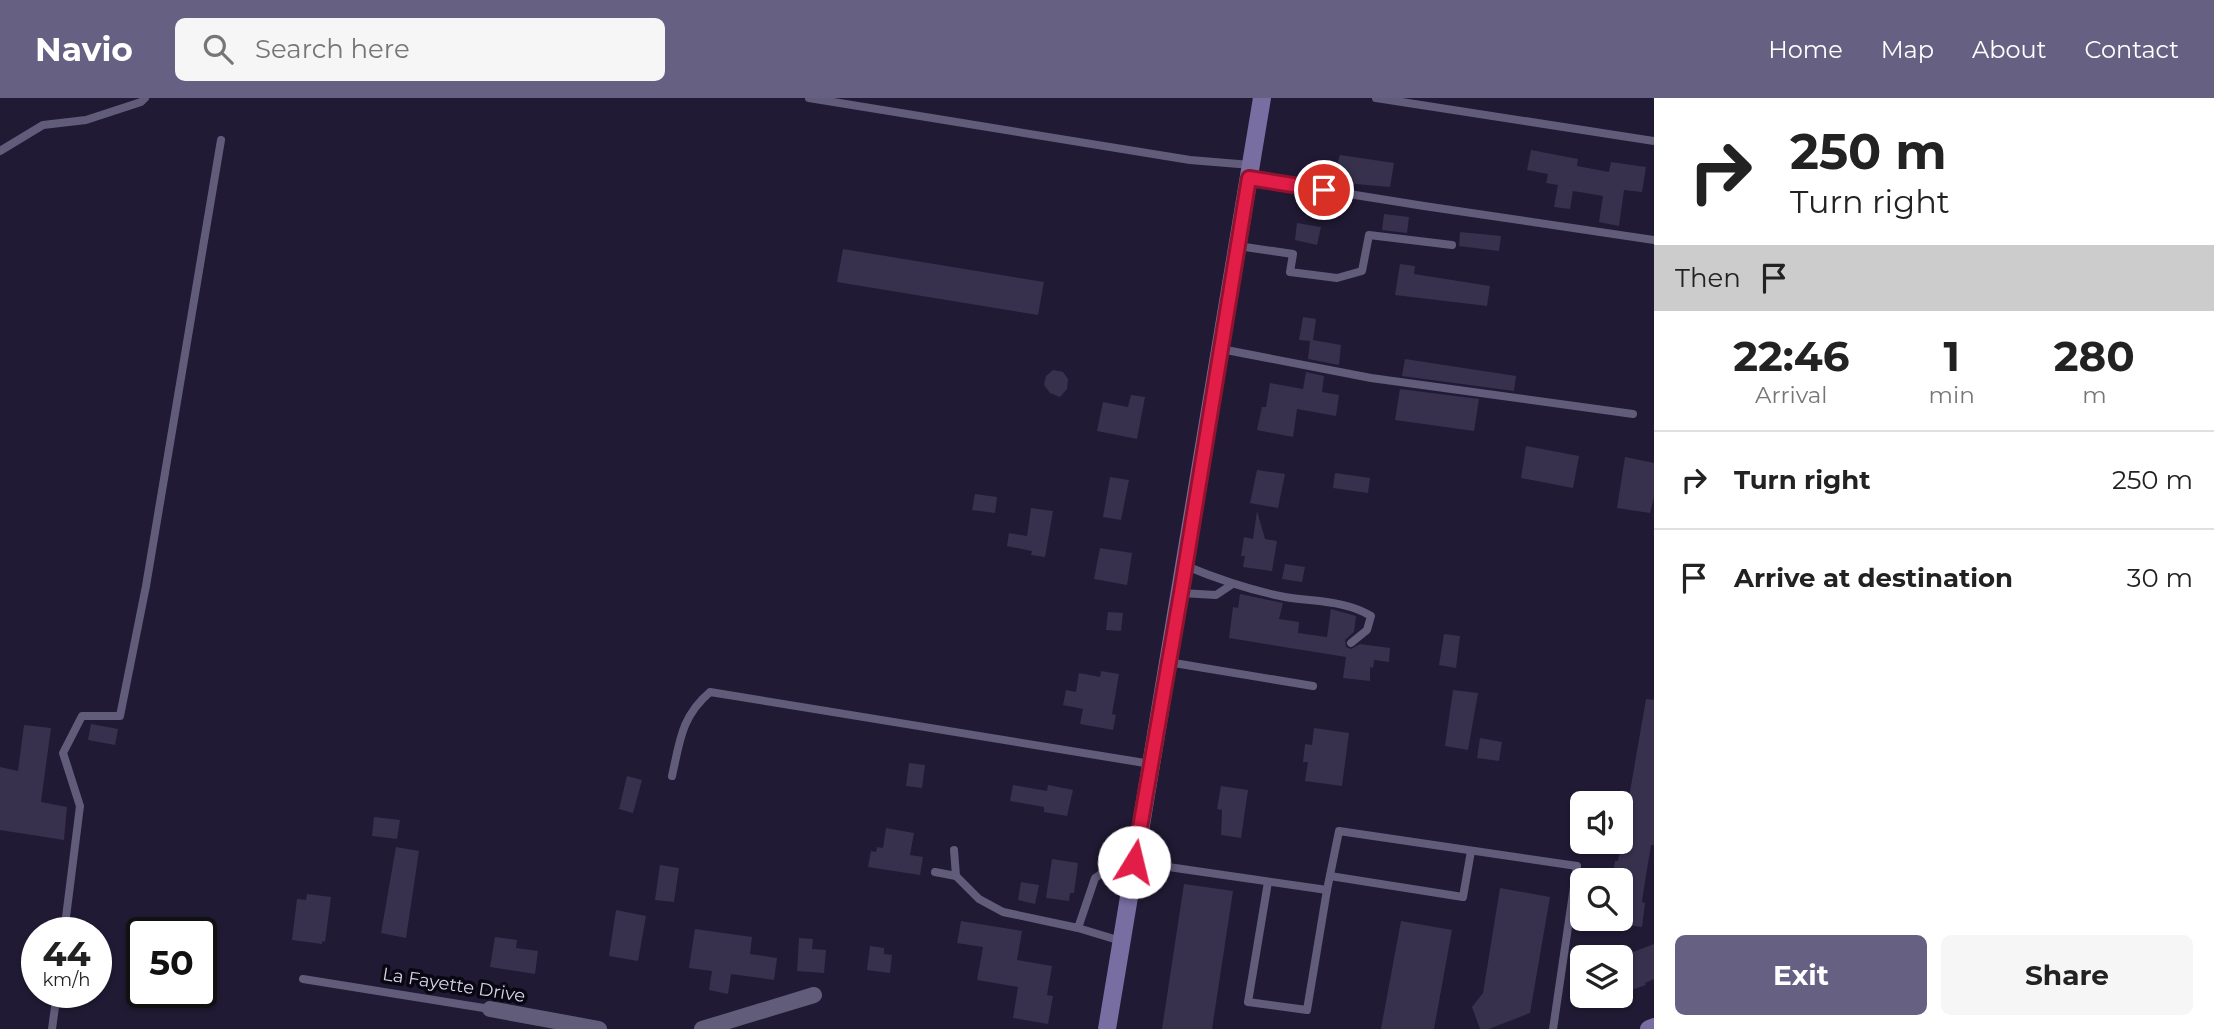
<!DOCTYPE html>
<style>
body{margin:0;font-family:Montserrat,sans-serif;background:#f6f6f6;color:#222;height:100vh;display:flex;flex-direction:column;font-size:26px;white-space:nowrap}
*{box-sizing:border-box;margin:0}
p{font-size:23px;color:#767676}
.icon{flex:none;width:38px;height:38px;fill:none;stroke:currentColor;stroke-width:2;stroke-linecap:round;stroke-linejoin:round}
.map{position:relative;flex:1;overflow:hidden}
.details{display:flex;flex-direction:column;background:#fff;width:560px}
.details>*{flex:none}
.guide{background:#fff;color:#222;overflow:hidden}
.tools{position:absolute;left:1570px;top:693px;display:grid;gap:14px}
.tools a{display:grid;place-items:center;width:63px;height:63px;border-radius:10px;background:#fff;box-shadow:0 2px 5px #0004;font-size:35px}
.speed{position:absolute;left:21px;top:819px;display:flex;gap:14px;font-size:35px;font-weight:700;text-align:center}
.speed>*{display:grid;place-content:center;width:91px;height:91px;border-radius:50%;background:#fff;box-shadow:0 2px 5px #0004;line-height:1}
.speed small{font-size:18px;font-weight:400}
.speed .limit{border:4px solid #111;border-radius:10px;background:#fff;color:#111}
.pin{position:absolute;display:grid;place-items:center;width:60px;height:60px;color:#fff;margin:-30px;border:4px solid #fff;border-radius:50%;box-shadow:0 2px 7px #0007}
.me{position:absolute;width:77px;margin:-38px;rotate:9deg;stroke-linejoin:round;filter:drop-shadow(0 0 5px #0008)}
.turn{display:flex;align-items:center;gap:24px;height:147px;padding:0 21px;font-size:32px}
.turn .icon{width:91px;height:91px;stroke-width:2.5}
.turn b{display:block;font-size:49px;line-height:60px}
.then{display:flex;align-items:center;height:66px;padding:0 21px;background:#0003;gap:14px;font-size:26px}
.eta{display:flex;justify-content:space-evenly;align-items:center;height:119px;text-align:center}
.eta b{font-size:42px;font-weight:700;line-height:49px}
.primary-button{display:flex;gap:14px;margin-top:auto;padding:14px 21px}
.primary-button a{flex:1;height:80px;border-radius:10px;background:#666082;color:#fff;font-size:28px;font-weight:700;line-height:80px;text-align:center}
.primary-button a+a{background:#f6f6f6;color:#222}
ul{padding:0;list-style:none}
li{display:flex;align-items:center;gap:21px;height:98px;padding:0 21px;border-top:2px solid #e0e0e0}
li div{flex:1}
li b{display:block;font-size:26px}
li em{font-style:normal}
header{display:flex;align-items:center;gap:42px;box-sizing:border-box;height:98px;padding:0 35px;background:#666082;color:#fff}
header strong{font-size:33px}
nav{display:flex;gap:38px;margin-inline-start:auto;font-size:24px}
.search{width:490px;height:63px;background:#f6f6f6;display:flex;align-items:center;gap:18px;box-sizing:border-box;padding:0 24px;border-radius:10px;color:#767676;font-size:26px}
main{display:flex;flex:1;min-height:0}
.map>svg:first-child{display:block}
.building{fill:#37314d}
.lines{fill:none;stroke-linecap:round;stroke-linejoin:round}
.lane{stroke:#625c7b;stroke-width:8}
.street{stroke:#625c7b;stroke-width:16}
.secondary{stroke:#786ea1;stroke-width:18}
.route-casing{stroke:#92132f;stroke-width:18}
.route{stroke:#e11d48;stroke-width:12}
.labels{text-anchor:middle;stroke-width:7;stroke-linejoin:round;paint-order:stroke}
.street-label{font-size:18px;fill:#d5d3e5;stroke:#090712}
</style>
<header>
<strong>Navio</strong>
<div class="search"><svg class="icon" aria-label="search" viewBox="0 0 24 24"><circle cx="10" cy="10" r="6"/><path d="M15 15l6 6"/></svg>Search here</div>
<nav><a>Home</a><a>Map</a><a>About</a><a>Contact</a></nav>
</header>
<main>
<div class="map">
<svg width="1654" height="931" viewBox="0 0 1654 931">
<rect width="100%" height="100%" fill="#201a34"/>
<g class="building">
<polygon points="1531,52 1578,61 1577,68 1609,74 1611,64 1646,69 1642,94 1624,92 1619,128 1599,124 1603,98 1573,93 1570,111 1554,109 1558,87 1546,85 1548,76 1527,72"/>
<polygon points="1340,57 1394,65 1390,89 1344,85 1333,80"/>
<polygon points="1384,116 1409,119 1407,135 1382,132"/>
<polygon points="1297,125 1321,129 1317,147 1295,142"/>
<polygon points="1460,134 1501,138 1499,153 1459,148"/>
<polygon points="843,151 1044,184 1038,217 837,184"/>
<polygon points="1400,166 1415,168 1414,176 1490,188 1487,208 1395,197"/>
<polygon points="1303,219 1316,221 1313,242 1341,247 1339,267 1308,261 1310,243 1299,242"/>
<polygon points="1405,261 1516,278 1514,293 1402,278"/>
<polygon points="1053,272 1063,274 1068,281 1067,291 1060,299 1050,295 1044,287 1046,278"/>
<polygon points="1306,274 1324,278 1322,294 1339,297 1336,318 1297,311 1293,339 1257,332 1262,309 1266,309 1270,285 1303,291"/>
<polygon points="1400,291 1479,301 1474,333 1395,322"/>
<polygon points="1131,297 1145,299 1137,341 1097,333 1103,304 1128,309"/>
<polygon points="1526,348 1579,358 1573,390 1521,380"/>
<polygon points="1625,359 1654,365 1654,399 1650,415 1617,410"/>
<polygon points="1257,372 1285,376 1278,410 1250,405"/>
<polygon points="1335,375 1370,380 1368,395 1333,390"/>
<polygon points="1110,379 1129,382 1121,422 1103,419"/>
<polygon points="975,396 997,399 995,415 972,412"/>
<polygon points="1031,410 1053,413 1045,459 1031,457 1032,453 1007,448 1009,435 1027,438"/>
<polygon points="1257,413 1265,441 1277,443 1272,473 1243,469 1245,458 1241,458 1244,439 1253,441"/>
<polygon points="1100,450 1132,455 1127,487 1094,481"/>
<polygon points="1285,466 1305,469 1302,484 1282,481"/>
<polygon points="1240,496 1283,505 1279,521 1299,524 1298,535 1327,539 1331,511 1356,518 1354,534 1345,542 1346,549 1351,551 1360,546 1390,550 1389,564 1374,562 1373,570 1370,569 1370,583 1343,580 1346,559 1229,540 1233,509 1238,510"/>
<polygon points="1108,514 1123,515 1121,533 1106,532"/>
<polygon points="1444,536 1460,538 1456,570 1439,567"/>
<polygon points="1101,573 1119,576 1112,616 1116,617 1113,632 1080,626 1083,611 1063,607 1066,592 1076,594 1079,575 1100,579"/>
<polygon points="1453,592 1478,595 1468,652 1445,648"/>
<polygon points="1646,601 1654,602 1654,747 1651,747 1644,790 1642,804 1645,805 1642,829 1620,826 1620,782 1612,782 1615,763 1618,763"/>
<polygon points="91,626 118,631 115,647 88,642"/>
<polygon points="24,627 51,630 41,704 67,709 64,742 0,732 0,669 18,673"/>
<polygon points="1314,630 1349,635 1342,688 1305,683 1308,664 1303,664 1305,646 1312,647"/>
<polygon points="1480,640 1502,644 1499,663 1477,660"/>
<polygon points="909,665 925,667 922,690 906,688"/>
<polygon points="627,678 642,682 633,715 619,711"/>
<polygon points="1013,687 1047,693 1048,687 1073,692 1067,718 1044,714 1044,709 1010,703"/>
<polygon points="1221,688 1248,692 1241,740 1221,737 1222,712 1217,711"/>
<polygon points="374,719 400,722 397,741 372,738"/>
<polygon points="886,730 914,735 910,757 923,759 920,777 868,769 871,753 876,754 877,749 883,750"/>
<polygon points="396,749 419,753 406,840 381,835"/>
<polygon points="1052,761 1078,765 1074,795 1070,795 1069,803 1046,800"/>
<polygon points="660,767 679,770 674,804 655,802"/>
<polygon points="1021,784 1039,787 1035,806 1018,802"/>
<polygon points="1184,786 1233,793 1212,931 1162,931"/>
<polygon points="1500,790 1550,799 1530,915 1489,931 1480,931 1472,909 1483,895"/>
<polygon points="307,796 331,799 325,844 322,843 322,846 292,842 297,801 306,802"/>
<polygon points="616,812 646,818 638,863 609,858"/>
<polygon points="961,823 1022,833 1017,862 1052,868 1047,897 1053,898 1048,926 1013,920 1018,889 977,882 983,849 957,845"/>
<polygon points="1401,823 1452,832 1434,931 1381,931"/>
<polygon points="695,831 752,839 750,856 777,860 774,882 731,876 728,896 709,892 712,873 689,870"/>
<polygon points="495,839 517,842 516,850 538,853 535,876 490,869"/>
<polygon points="799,840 813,841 812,851 826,852 824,875 797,873"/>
<polygon points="1654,846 1654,881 1645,885 1646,887 1620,896 1620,859"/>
<polygon points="870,848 884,850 884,856 892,857 890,875 867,872"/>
</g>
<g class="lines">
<g class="lane">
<polyline points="809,0 1190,62 1251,67"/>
<polyline points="1376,0 1654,43"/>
<polyline points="0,53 43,27 86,22 141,4 145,0"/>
<polyline points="1249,80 1424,108 1654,142"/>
<polyline points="1238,148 1293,156 1290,174 1337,180 1362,173 1369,137 1452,147"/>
<polyline points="1221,251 1371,280 1633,316"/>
<path d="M1186,468C1220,482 1249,492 1285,499C1314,504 1345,502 1371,518L1367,532L1351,545"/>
<polyline points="1181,495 1216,497 1231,487"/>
<polyline points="1168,564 1313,588"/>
<path d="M672,678C680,643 681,619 710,594L1151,666"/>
<polyline points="954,752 956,778"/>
<polyline points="1134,764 1327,792 1339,733 1577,768 1553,931"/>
<polyline points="935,774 956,778 979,801 1003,814 1078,830 1095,780 1133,755"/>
<polyline points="1330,778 1463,799 1471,753"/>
<polyline points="1268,784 1248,904 1307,912 1327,792"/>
<polyline points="1078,830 1121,843"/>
<polyline points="64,835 80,708 63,655 82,618 120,618 146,488 221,42"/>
<polyline points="303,881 490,911"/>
<polyline points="52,931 57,894"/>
</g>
<g class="street">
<polyline points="490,911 599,931"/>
<polyline points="702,931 814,897"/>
</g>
<g class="secondary">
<polyline points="1107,931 1262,0"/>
<polyline points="1649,931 1654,929"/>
</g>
</g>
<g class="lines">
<defs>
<polyline id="route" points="1134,764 1181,495 1249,80 1324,92"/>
</defs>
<use href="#route" class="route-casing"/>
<use href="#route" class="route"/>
</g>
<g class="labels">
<g class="street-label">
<text transform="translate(454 887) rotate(9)" y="6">La Fayette Drive</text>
</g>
</g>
</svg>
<div class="tools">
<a><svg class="icon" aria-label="sound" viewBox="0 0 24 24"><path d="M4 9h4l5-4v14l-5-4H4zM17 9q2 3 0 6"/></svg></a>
<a><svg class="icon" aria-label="search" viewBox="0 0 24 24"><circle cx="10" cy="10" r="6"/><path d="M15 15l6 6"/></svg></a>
<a><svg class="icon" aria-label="layers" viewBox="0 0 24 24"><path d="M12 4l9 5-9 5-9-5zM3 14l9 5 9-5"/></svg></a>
</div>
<div class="speed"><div>44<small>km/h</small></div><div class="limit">50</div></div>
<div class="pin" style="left:1324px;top:92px;background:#d93025"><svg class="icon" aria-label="arrive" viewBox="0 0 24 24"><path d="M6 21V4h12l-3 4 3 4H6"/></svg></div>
<svg class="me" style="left:1134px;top:764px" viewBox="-20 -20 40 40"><circle r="19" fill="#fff"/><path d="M0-13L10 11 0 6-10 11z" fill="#e11d48"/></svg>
</div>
<section class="details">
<div class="guide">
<div class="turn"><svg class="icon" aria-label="right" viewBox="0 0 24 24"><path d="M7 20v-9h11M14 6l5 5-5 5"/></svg><div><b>250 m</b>Turn right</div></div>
<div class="then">Then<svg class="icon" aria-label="arrive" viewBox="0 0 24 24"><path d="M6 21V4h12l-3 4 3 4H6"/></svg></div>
</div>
<div class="eta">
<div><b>22:46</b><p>Arrival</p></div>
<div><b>1</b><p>min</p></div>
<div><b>280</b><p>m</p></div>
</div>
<ul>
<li><svg class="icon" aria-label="right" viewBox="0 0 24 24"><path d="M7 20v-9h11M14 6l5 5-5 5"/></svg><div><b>Turn right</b></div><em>250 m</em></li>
<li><svg class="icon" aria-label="arrive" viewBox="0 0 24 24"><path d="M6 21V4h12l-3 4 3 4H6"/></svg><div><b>Arrive at destination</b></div><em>30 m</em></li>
</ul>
<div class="primary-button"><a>Exit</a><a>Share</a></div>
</section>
</main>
